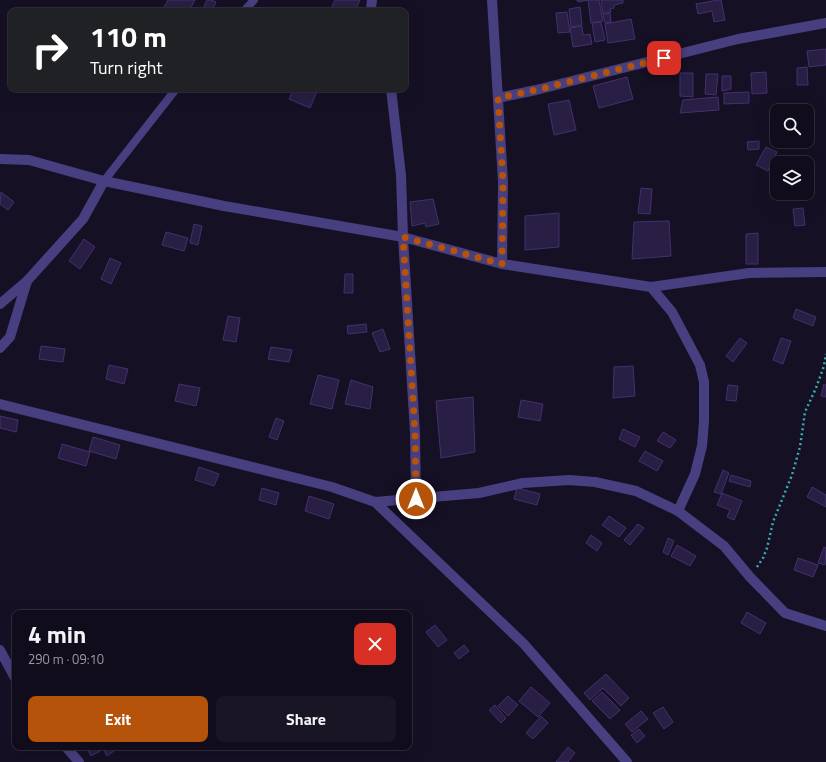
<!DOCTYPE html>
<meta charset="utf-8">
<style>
body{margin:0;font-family:"Titillium Web",sans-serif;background:#191524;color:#f1f3f6;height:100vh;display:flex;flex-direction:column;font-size:15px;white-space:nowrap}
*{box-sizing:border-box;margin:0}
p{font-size:13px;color:#9c9ba3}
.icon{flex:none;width:22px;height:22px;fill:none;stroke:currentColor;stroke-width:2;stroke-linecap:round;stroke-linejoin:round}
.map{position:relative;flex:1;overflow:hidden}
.details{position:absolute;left:12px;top:610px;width:400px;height:140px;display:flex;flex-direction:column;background:#100c1b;border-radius:8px;box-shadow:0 4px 16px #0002,0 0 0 1px #302c3a}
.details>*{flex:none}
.hud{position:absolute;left:8px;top:8px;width:400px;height:84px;border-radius:8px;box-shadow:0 4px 16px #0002,0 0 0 1px #302c3a;background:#202124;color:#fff;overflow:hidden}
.tools{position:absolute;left:770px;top:104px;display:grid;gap:8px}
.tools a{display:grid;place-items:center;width:44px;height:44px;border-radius:8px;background:#100c1b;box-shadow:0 4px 16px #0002,0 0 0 1px #302c3a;font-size:20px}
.pin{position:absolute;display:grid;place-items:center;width:34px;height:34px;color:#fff;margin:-17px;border-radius:8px;box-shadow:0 2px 6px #0006}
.me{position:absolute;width:44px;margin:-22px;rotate:0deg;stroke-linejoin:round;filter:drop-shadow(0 0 3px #0008)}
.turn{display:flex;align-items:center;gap:14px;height:84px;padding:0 16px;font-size:18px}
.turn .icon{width:52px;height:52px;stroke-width:2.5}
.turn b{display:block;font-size:28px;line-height:34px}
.round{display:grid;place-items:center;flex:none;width:42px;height:42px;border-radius:8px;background:#191524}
.summary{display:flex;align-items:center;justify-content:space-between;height:68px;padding:0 16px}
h1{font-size:24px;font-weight:700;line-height:30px}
.action{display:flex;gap:8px;margin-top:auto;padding:8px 16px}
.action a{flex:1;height:46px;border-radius:8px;background:#b45309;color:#fff;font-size:16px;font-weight:700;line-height:46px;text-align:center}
.action a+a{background:#191524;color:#f1f3f6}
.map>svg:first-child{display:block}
.building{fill:#291e44;stroke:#43316e}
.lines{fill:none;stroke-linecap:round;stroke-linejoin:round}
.path{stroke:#38abaf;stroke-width:2.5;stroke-dasharray:2 3;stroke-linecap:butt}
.lane{stroke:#473f80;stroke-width:8}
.street{stroke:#473f80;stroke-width:10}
.route{stroke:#b45309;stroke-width:7;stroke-dasharray:0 12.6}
</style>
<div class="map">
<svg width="826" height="762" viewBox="0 0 826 762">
<rect width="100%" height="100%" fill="#151024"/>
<g class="building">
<polygon points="168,0 195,0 189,11 162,11"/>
<polygon points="207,0 211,0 216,2 212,11 208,11 203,9"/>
<polygon points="335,0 360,0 355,11 330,11"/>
<polygon points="577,0 599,0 603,21 591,23 588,0 578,2"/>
<polygon points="601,0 623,0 623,3 614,5 614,8 610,9 611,12 603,14"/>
<polygon points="718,0 721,0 725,20 714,22 712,11 698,14 696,4"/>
<polygon points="580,7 582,25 571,27 569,9"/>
<polygon points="567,12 570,32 558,33 556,13"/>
<polygon points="610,13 611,22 605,23 603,14"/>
<polygon points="631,19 635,39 608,43 605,24"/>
<polygon points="601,22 605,40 595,42 592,23"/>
<polygon points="582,26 583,35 590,34 592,44 573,47 570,28"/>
<polygon points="826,49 826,65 809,67 807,51"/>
<polygon points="807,67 808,85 797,85 797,68"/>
<polygon points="766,72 767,93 752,94 751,73"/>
<polygon points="680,73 693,73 693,97 680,96"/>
<polygon points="706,74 718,74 716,95 705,94"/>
<polygon points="722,76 731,76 731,89 722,91"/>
<polygon points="627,77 633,99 599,108 593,86"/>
<polygon points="294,89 318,89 310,108 289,99"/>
<polygon points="749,92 749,103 724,104 724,93"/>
<polygon points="718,97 719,110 680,113 683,100"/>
<polygon points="569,100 576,130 554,135 548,104"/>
<polygon points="759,141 759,149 748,150 747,142"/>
<polygon points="766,147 777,152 768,171 756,165"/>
<polygon points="641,188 652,189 650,214 638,213"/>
<polygon points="1,192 14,202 8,210 0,204"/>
<polygon points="433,199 439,224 426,227 425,223 412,226 410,202"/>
<polygon points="803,208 805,225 795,226 793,209"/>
<polygon points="559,213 559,247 525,250 525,216"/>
<polygon points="669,221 671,256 632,259 634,222"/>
<polygon points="194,224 202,226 198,245 190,243"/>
<polygon points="166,232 188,238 184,251 162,245"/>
<polygon points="758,233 758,264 746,264 746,234"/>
<polygon points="84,239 95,247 80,269 69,261"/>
<polygon points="110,258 121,263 111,284 101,279"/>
<polygon points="345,274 353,274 353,293 344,293"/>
<polygon points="796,309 816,317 813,326 793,318"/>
<polygon points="228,316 240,318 236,342 223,340"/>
<polygon points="366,324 367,332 348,334 347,326"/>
<polygon points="383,329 390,349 380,352 372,333"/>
<polygon points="740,338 747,343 733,362 726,356"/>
<polygon points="781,338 791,341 783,364 773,360"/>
<polygon points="41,346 65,349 63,362 39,359"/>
<polygon points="271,347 292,350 289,362 268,359"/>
<polygon points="109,365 128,369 124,384 106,379"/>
<polygon points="633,366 635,396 613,398 614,367"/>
<polygon points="318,375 339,380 332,409 310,404"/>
<polygon points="351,380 373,387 370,409 345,404"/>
<polygon points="179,384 200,388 196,406 175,401"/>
<polygon points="824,384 826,385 826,397 821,396"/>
<polygon points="728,385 738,386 736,401 726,400"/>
<polygon points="473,397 475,452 441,458 436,401"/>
<polygon points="521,400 543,404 540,421 518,417"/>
<polygon points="0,416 18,420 16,432 0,428"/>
<polygon points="276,418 284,421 277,440 269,437"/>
<polygon points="623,429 640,437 635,447 619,439"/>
<polygon points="663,432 676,440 670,448 657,441"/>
<polygon points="93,437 120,445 116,459 89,451"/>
<polygon points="62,444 90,452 86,466 58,458"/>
<polygon points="645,451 663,461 657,471 639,461"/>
<polygon points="199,467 219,474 214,486 195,480"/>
<polygon points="723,470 729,473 721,494 714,492"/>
<polygon points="731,475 751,481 750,487 729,481"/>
<polygon points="812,487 826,495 826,507 807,497"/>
<polygon points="262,488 279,493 276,505 259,500"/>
<polygon points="517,488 540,494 537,505 514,499"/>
<polygon points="722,493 742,501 734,520 727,517 730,510 717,505"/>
<polygon points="309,496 334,504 329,519 305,511"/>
<polygon points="609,516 626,528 619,537 602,525"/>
<polygon points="638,524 644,528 630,545 624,540"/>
<polygon points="591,535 602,543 597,551 586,543"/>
<polygon points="668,538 674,541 668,555 663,552"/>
<polygon points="677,545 696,556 690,566 671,556"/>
<polygon points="824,547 826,548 825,565 818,563"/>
<polygon points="798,558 818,565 813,577 794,570"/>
<polygon points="747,612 766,623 760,634 741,623"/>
<polygon points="435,625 447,640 438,647 426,632"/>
<polygon points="464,645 469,651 459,659 454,653"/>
<polygon points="606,674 629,698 621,706 603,688 590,700 584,693"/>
<polygon points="531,687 550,703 538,717 519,701"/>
<polygon points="602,692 620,710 610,719 592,701"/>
<polygon points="508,696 518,705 508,716 498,706"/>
<polygon points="495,705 506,718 501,723 489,710"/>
<polygon points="663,707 673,722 664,729 653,713"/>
<polygon points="641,711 648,719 632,732 625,724"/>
<polygon points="541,716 548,723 533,739 526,733"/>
<polygon points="639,729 645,736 637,743 631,735"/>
<polygon points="86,747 98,747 100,751 91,756"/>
<polygon points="102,747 111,747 114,751 107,756"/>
<polygon points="568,747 575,753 568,762 556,762"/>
</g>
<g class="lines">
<polyline class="path" points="757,567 763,558 767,548 773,522 792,475 800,447 805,412 816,388 824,366 826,354"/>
<g class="lane">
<polyline points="244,11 254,0"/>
<polyline points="104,181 176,89"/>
</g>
<g class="street">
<polyline points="372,0 371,8 372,11"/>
<polyline points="492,0 503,182 502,264 651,287 672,312 700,365 704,382 704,421 702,446 695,474 678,511"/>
<polyline points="391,89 401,175 403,237 415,433 416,499"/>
<polyline points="498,98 536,90 738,39 826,23"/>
<polyline points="0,159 29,160 104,181 224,206 403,237 502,264"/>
<polyline points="651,287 749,273 826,272"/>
<polyline points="0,304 27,281"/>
<polyline points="0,348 10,337 27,281 83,219 104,181"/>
<polyline points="0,404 332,487 375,502 524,644 627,762"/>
<polyline points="375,502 479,493 523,483 569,480 595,482 636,491 678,511 724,546 750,577 785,613 826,626"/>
<polyline points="0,650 15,678"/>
<polyline points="66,747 79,762"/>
</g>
</g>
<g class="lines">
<polyline class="route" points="416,499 415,433 403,237 502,264 503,182 498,98 536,90 664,58"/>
</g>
</svg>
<div class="tools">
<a><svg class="icon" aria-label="search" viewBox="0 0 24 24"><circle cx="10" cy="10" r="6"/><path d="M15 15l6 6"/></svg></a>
<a><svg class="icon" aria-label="layers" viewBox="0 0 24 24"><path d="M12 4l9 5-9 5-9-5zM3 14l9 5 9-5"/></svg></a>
</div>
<div class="pin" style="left:664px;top:58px;background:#d93025"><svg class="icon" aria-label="arrive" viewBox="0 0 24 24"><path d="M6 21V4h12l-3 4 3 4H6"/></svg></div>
<svg class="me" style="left:416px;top:499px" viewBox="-20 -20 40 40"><circle r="17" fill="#b45309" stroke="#fff" stroke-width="3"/><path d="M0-11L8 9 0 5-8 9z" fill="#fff"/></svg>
<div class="hud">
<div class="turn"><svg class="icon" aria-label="right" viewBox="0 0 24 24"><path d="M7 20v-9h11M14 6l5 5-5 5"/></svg><div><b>110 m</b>Turn right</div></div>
</div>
<section class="details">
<div class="summary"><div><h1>4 min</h1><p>290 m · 09:10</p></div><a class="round" style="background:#d93025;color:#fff"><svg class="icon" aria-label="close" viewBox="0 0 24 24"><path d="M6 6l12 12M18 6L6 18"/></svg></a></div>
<div class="action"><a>Exit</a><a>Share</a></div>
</section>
</div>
